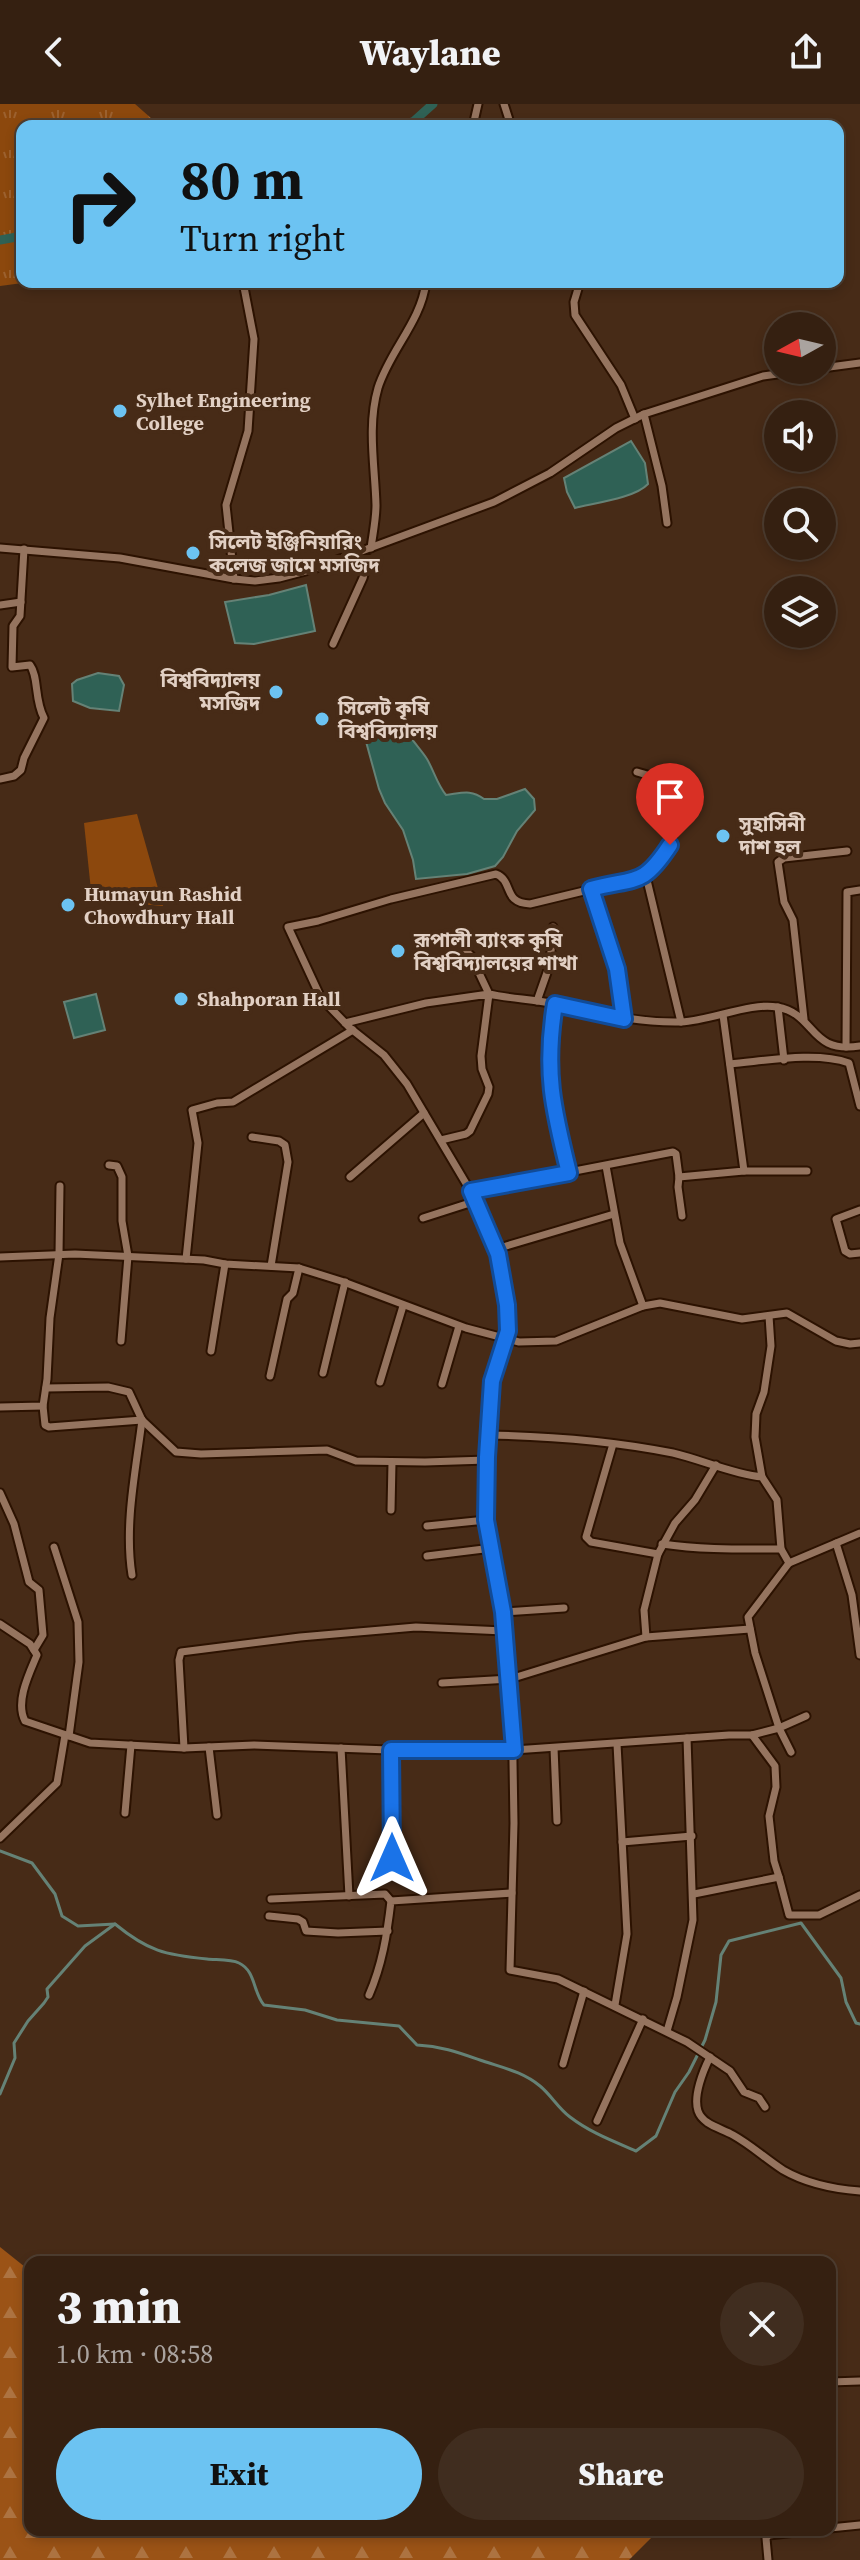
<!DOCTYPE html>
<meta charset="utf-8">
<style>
body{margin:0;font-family:"Source Serif 4","Noto Sans Bengali",serif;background:#402d1f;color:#f1f3f6;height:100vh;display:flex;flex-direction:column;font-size:30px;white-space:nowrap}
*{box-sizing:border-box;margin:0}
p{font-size:26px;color:#aaa39f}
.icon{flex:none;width:44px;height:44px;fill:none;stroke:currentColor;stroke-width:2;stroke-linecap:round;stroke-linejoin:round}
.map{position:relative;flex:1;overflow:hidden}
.sheet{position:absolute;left:24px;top:2152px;width:812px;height:280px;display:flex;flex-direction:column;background:#352011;border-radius:16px;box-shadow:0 4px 12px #0003,0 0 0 2px #4f3e31}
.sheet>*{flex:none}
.top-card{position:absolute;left:16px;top:16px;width:828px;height:168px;border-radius:16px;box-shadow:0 4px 12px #0003,0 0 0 2px #4f3e31;background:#6cc3f2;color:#111;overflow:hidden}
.needle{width:52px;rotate:262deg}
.buttons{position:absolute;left:764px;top:208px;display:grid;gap:16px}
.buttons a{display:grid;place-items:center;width:72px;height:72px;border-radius:50%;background:#352011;box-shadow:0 4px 12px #0003,0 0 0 2px #4f3e31;font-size:40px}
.pin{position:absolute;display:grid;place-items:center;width:68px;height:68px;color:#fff;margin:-82px -34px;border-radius:50% 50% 50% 0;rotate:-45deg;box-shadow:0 0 8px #0007}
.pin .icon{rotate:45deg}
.me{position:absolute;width:88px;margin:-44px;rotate:0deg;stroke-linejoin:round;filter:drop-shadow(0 0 6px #0008)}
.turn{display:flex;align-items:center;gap:28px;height:168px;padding:0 32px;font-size:36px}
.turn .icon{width:104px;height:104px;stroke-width:2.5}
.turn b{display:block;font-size:56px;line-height:68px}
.round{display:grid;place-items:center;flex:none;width:84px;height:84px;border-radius:42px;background:#402d1f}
.headline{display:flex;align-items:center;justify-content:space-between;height:136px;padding:0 32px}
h1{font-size:48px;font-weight:800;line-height:60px}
.cta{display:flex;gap:16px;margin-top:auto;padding:16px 32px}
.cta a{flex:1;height:92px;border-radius:48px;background:#6cc3f2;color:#111;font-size:32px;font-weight:800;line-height:92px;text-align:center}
.cta a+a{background:#402d1f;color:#f1f3f6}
header{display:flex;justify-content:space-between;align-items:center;height:104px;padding:0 32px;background:#352011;font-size:36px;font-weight:800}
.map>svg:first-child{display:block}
.grass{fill:#8c480d}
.forest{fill:url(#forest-firs)}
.park{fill:url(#park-tufts)}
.water{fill:#2f6155;stroke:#658276;stroke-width:2}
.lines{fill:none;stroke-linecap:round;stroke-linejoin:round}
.stream{stroke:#658276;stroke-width:3}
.canal{stroke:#2f6155;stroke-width:9}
.minor-casing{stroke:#2c1201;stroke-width:11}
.minor{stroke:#95745f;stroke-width:7}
.route-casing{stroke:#114b97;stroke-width:20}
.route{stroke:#1a73e8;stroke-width:14}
.poi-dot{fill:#6cc3f2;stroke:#472b17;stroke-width:3}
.labels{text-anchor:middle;stroke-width:8;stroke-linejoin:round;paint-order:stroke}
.poi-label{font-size:20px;font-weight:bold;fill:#e2d0c4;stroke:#472b17;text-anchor:start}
</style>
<header><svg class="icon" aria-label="back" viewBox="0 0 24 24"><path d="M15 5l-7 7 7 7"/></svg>Waylane<svg class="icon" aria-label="share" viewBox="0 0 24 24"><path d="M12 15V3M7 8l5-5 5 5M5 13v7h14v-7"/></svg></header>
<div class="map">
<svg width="860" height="2456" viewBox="0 0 860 2456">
<defs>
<pattern id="forest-firs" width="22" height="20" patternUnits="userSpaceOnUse" patternTransform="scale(2)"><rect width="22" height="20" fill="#9b5316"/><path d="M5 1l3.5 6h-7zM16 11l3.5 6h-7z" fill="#ad7341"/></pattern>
<pattern id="park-tufts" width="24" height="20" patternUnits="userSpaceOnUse" patternTransform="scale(2)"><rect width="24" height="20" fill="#8c480d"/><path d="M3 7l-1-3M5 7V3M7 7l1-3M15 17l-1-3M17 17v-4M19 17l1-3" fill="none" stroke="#9c612f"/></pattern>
</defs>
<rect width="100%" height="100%" fill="#472b17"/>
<polygon class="grass" points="137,710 163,802 92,796 84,719"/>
<polygon class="forest" points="0,2143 30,2167 30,2426 629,2426 652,2433 629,2456 0,2456"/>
<polygon class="park" points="0,0 135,0 152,15 153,22 22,22 22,178 30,178 0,182"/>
<g class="water">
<path d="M631,337L645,359L648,380C635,394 595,399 575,404L567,388L564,374Z"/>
<polygon points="306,481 315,527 254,540 235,539 225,498 269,491"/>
<polygon points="98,569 119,572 124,581 119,607 90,604 73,597 72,580 77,576"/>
<path d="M404,622C410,635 419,643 427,655C434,667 437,680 446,691C462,689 471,685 484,695H497L525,685L534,695L535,706L517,727L503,753L495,762L467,770L416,775L413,756L403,726L385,699L379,685L365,634Z"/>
<polygon points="96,890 105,926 74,934 64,898"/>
</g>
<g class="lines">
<g class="stream">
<path d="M0,1747L32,1759L55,1790L62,1812L78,1822L115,1820C148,1847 165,1851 207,1855C216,1856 231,1855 239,1859C256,1867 253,1889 264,1901L305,1906L337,1916L399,1922L417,1941C442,1942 460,1949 483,1957C504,1964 523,1968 540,1982C551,1991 558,2004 570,2013C591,2029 613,2037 636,2047L656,2032L675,1988L689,1968L705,1936L716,1898L721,1851L729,1837L801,1819L841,1874L846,1898L856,1919L860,1920"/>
<polyline points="0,1990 15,1954 14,1939 28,1917 44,1899 48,1893 47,1885 85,1842 115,1820"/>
</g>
<g class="canal">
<polyline points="403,22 414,17 433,0"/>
<polyline points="0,136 22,132"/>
</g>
<defs>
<g id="minor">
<polyline points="504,0 511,22"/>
<polyline points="473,22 478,0"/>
<polyline points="580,178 574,198 575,211 621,281 635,315"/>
<polyline points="822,264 860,259"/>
<polyline points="644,310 662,382 667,419"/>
<polyline points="0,444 120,454 234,475 255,477 279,474 313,465 494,398 550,369 616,324 644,310 763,272 806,266"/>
<path d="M371,444C373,429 376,415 376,401C375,363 367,322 378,284C390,246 421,218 426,178"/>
<polyline points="234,475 226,401 248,327 254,235 243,178"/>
<polyline points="0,501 21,498"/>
<polyline points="333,540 363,474 368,455"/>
<path d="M637,668C643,670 650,671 655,674C675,685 678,723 669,743C664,754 654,763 646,772L530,800C502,799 514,777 496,770L391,795L318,817L288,823L321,894L350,924L384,951L407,980L474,1093L498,1150L507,1201L508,1227L492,1277L487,1353L486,1416L503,1508L512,1598L514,1719L510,1866L558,1875L687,1938L730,1967L744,1988L759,1994L765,2003"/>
<path d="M0,675L14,672L21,666L24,654L44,614C34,596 39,573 30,561L12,563L13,522L20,512L24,445"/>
<polyline points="646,772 681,918"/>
<polyline points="591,785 617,865 624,915"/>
<path d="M463,844L471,852L489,890C511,895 533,895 555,900C598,909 637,919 681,918C710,917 751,898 777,903C817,910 808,950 860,942"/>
<polyline points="537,897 550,860 553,823"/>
<path d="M555,900C545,967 553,1004 569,1069"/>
<polyline points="778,903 784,956"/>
<polyline points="804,915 793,816 784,798 778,758 784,754 847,747"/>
<polyline points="345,919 426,899 489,890 481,952 482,965 489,983 488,990 470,1027 466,1030 441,1036"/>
<polyline points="846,943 847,788 860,786"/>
<path d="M730,960C765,957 816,947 849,959L860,1002"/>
<polyline points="252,1033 279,1037 285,1041 288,1058 271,1162"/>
<polyline points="109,1061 117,1062 122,1073 122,1117 128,1152 121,1237"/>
<polyline points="606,1062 620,1139 643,1202"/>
<polyline points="744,1067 807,1067"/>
<polyline points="350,1073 424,1009"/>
<polyline points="471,1087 673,1048 676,1050 679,1073"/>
<polyline points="860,1106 836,1115 845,1147 850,1150 860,1149"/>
<polyline points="682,1112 678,1083 679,1073 744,1067 723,911"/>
<polyline points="423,1114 476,1097"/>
<polyline points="496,1145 614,1110"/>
<polyline points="0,1153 75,1150 204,1156 225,1160 299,1164 341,1177 466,1224 519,1238 556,1237 643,1202 660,1199 742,1215 787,1209 836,1237 850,1240 860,1239"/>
<polyline points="186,1155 198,1039 192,1006 217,999 233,998 353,926"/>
<polyline points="211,1247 225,1160"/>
<polyline points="323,1269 345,1178"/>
<polyline points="270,1272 287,1195 293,1189 299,1164"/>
<polyline points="380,1278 403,1202"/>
<polyline points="442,1280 459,1222"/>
<polyline points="46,1284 108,1283 129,1288 142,1316 176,1348 201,1350 327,1346 356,1357 425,1358 487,1356"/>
<polyline points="43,1302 45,1321 49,1323 142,1316"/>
<polyline points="0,1303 43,1302 47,1275 50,1214 59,1150 60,1082"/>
<polyline points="613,1340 586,1433 591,1438 658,1450"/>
<polyline points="762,1373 755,1333 756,1310 764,1288 771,1242 769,1212"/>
<polyline points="0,1389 14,1420 29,1478 39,1486 43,1531 34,1546"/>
<polyline points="391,1406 392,1358"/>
<polyline points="427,1422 486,1416"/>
<polyline points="836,1439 852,1491 860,1551"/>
<path d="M662,1440C702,1446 741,1445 781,1445"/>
<polyline points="54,1443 78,1518 79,1558 69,1632"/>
<polyline points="427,1452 492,1444"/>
<polyline points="789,1459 860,1429"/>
<path d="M132,1471C124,1420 136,1366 142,1316"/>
<polyline points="503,1508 564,1504"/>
<path d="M0,1520L30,1540L37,1551C29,1570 15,1598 25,1617L90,1639L184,1644L254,1641L389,1646H514L729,1631H752L779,1624L755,1549L748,1513L789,1459L781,1445L777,1396L762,1373C732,1370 703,1356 673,1349C612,1337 550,1332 488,1331"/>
<polyline points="646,1533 644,1506 658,1450 675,1419 695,1396 716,1361"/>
<polyline points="442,1579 510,1575 646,1533 750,1525"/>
<polyline points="752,1631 775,1662 776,1683 769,1712 774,1757 779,1773"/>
<polyline points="209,1643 217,1711"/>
<polyline points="184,1644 179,1556 181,1548 300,1533 416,1523 504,1527"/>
<polyline points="341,1644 349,1792"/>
<polyline points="554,1644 557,1717"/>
<polyline points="391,1646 392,1754"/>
<polyline points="791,1648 779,1624 806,1612"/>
<polyline points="125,1709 131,1641"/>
<polyline points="0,1734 57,1679 65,1631"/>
<polyline points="622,1738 692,1732"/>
<polyline points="694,1790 779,1773 789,1811 819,1811 860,1791"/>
<polyline points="271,1795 385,1790 391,1797"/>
<polyline points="269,1812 298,1815 303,1818 306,1827 338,1829 388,1827"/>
<path d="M369,1891C382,1861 387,1831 391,1797L512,1789"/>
<polyline points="615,1901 627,1830 617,1640"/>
<polyline points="667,1927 677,1893 693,1816 687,1634"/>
<path d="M710,1953C703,1967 693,1992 698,2007C703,2021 721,2024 733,2031C751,2041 766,2055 783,2066C807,2080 834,2085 860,2087"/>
<polyline points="563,1960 584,1887"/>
<polyline points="597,2017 643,1915"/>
<polyline points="830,2278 860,2277"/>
<polyline points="830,2424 860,2421"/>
<polyline points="768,2456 766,2434 769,2431 814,2426"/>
</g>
</defs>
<use href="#minor" class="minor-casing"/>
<use href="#minor" class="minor"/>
</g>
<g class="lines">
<defs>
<path id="route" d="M392,1754L391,1646H514L503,1508L486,1416L487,1353L492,1277L508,1227L507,1201L498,1150L471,1087L569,1069C553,1005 544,967 555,900L624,915L617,865L591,785C635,773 642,784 670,741"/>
</defs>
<use href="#route" class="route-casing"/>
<use href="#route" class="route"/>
</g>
<g class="poi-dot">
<circle cx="120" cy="307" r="8"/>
<circle cx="193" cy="449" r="8"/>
<circle cx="276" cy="588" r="8"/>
<circle cx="322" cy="615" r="8"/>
<circle cx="723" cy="732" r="8"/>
<circle cx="68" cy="801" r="8"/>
<circle cx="398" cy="847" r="8"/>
<circle cx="181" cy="895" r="8"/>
</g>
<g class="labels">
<g class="poi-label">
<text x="136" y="303">Sylhet Engineering<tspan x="136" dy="23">College</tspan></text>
<text x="209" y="445">সিলেট ইঞ্জিনিয়ারিং<tspan x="209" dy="23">কলেজ জামে মসজিদ</tspan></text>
<text x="260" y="583" text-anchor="end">বিশ্ববিদ্যালয়<tspan x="260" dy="23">মসজিদ</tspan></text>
<text x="338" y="611">সিলেট কৃষি<tspan x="338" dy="23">বিশ্ববিদ্যালয়</tspan></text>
<text x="739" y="727">সুহাসিনী<tspan x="739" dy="23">দাশ হল</tspan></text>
<text x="84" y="797">Humayun Rashid<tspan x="84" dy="23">Chowdhury Hall</tspan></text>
<text x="414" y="843">রূপালী ব্যাংক কৃষি<tspan x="414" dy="23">বিশ্ববিদ্যালয়ের শাখা</tspan></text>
<text x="197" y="902">Shahporan Hall</text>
</g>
</g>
</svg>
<div class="buttons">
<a><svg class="needle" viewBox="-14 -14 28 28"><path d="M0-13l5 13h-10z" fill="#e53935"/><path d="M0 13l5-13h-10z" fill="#aaa39f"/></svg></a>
<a><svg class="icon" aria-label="sound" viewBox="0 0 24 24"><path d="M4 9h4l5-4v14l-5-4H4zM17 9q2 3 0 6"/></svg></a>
<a><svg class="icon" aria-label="search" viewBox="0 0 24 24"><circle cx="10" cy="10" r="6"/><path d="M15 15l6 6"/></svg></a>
<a><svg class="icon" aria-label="layers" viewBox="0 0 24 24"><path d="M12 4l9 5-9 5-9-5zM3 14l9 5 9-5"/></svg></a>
</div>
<div class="pin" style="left:670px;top:741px;background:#d93025"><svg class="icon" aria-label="arrive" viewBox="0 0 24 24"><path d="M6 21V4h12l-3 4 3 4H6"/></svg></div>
<svg class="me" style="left:392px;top:1754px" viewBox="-20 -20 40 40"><path d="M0-17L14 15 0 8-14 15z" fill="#1a73e8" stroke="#fff" stroke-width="4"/></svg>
<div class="top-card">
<div class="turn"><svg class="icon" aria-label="right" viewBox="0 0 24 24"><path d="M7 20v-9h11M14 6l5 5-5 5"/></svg><div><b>80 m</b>Turn right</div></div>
</div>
<section class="sheet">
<div class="headline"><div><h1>3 min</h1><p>1.0 km · 08:58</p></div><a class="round"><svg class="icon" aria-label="close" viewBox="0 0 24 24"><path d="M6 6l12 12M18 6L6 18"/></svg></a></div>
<div class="cta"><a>Exit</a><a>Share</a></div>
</section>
</div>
